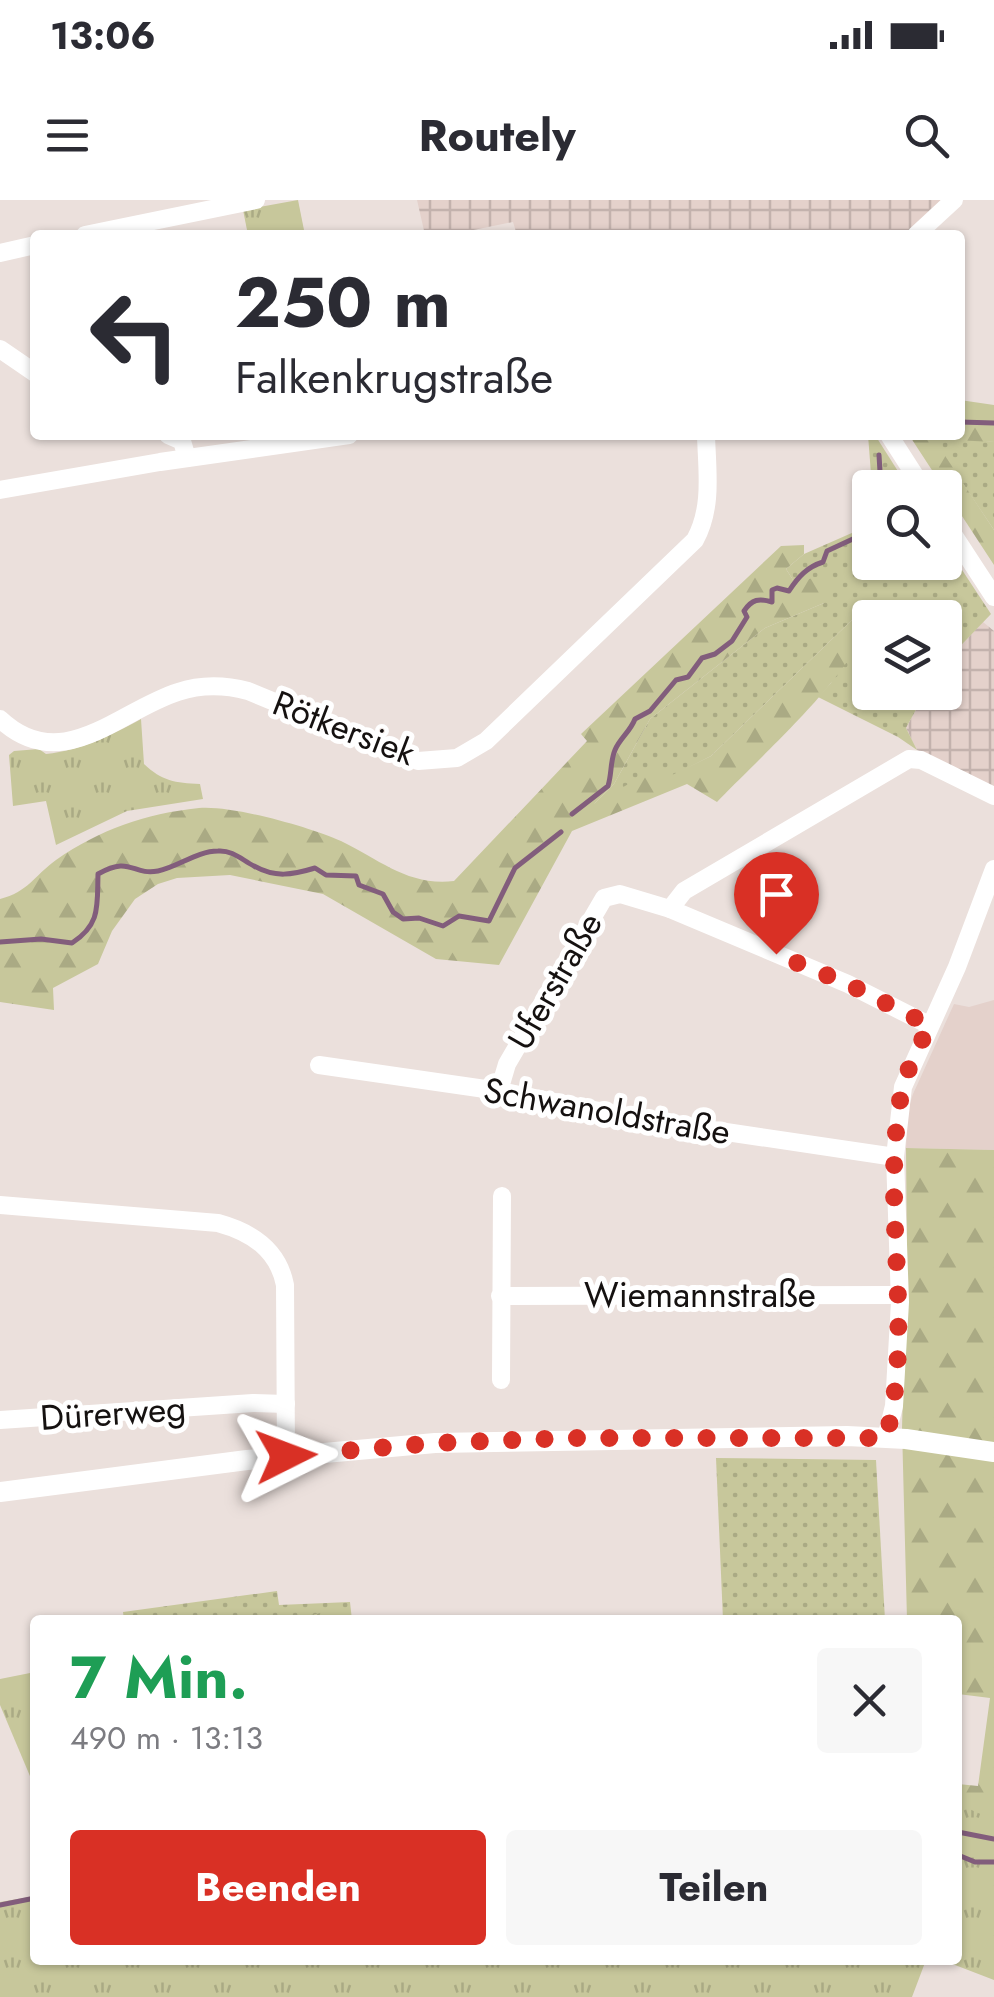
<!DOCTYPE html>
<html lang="de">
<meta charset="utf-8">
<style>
body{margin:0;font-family:Jost,sans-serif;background:#f7f7f7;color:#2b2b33;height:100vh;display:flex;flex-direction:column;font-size:38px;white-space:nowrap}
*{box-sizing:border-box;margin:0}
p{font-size:32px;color:#7c7c81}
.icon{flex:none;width:55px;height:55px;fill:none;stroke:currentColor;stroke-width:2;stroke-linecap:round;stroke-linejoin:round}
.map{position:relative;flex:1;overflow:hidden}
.side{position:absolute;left:30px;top:1415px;width:932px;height:350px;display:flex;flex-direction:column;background:#fff;border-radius:10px;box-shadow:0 2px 8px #0004}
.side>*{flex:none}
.hud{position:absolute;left:30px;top:30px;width:935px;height:210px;border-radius:10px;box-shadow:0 2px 8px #0004;background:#fff;color:#2b2b33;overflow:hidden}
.fabs{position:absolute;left:852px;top:270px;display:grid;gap:20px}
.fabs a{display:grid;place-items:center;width:110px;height:110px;border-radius:10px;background:#fff;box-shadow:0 2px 8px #0004;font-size:50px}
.pin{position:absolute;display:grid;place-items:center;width:85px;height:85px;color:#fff;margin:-102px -42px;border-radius:50% 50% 50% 0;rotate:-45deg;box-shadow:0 0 10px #0007}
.pin .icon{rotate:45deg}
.me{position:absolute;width:110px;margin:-55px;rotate:87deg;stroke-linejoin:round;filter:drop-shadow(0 0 8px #0008)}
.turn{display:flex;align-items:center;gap:35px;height:210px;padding:0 40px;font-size:45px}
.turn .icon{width:130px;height:130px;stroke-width:2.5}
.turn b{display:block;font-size:70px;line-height:85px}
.round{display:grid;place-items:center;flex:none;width:105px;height:105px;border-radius:10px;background:#f7f7f7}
.headline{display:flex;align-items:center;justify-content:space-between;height:170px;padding:0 40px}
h1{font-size:60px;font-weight:700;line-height:75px;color:#1e9e55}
.cta{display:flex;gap:20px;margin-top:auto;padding:20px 40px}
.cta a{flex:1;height:115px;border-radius:10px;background:#d93025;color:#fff;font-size:40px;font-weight:700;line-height:115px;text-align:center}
.cta a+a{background:#f7f7f7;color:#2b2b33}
.status{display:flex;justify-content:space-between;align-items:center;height:70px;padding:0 50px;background:#fff;direction:ltr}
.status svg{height:28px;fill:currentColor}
header{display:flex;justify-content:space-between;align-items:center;height:130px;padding:0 40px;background:#fff;font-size:45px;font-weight:700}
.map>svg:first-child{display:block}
.built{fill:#e4d1cb}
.industrial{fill:url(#industrial-grid)}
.grass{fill:url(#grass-dots)}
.forest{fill:url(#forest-firs)}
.park{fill:url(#park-tufts)}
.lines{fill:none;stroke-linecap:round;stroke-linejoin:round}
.stream{stroke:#825d7c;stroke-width:5}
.minor{stroke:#fff;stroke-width:18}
.tertiary{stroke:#fff;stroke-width:20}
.route{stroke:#d93025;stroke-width:18;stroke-dasharray:0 32.4}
.labels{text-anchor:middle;stroke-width:10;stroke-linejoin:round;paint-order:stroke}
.street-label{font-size:35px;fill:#151110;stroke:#fff}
</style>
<div class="status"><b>13:06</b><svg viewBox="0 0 49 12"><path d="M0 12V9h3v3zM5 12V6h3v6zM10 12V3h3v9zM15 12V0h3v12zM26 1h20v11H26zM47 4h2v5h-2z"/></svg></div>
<header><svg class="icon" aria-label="menu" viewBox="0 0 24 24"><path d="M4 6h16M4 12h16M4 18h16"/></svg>Routely<svg class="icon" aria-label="search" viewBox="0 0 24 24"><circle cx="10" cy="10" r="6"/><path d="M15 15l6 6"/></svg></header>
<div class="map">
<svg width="994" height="1797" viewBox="0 0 994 1797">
<defs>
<pattern id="industrial-grid" width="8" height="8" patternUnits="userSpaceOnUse" patternTransform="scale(2.5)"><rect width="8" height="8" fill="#e4d1cb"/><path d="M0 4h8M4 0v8" fill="none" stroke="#c3b2ad"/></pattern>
<pattern id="grass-dots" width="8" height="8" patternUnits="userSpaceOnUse" patternTransform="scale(2.5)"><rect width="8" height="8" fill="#c7c79b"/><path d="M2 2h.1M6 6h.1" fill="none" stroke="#aaaa84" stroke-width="1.8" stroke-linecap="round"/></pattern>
<pattern id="forest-firs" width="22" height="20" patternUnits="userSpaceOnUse" patternTransform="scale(2.5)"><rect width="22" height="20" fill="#c7c79b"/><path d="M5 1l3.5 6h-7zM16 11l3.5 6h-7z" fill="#aaaa84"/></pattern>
<pattern id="park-tufts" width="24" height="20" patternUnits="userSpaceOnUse" patternTransform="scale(2.5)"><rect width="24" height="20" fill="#c7c79b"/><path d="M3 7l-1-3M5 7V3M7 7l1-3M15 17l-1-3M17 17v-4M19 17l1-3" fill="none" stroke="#aaaa84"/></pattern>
</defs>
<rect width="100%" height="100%" fill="#ebe0dc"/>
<polygon class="built" points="994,800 994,950 906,948 908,909 913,894 954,804 969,807"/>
<g class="industrial">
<polygon points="417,0 941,0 905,35 517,35 513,22 449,35 425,35"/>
<polygon points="983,422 994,431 994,587 917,550 906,528 925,493 945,492 945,462"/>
</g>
<g class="grass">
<polygon points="868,235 875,235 908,287 872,287"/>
<polygon points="960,238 994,242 994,330 933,239"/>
<polygon points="870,325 870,362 945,362 945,344 991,414 945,462 945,418 870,418 870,492 925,493 906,528 917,550 898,537 818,497 831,483 853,419 711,556 670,577 590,608 614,584 650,519 765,428 824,403 795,383 786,369 804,354"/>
<polygon points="716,1258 876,1260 885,1420 723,1420"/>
<polygon points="277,1391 279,1405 350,1402 352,1420 124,1420 123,1412"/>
</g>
<g class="forest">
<polygon points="960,200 994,205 994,242 934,239 994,330 994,365 909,235 960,235"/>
<path d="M804,345V354L786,369L795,383L830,373L838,382L824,403L765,428L650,519L614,584L594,604L656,568L670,576L711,556L853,419L863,429C854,474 753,564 717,602L687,584L572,631L499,765L436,759L323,694L230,675L177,678L158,684L135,699L112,731L98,764L53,788L54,810L0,802V699C28,692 34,676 56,660C101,629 144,614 199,608C232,605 310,627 341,641C382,661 408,686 454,681L587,541L581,534L781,346Z"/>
<polygon points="906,948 994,950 994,1771 958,1760 958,1584 978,1586 990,1498 958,1494 958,1420 907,1420 902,1228 907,1055"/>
</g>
<g class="park">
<polygon points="298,0 305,35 248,35 243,10"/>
<path d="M141,519L144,564C162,581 175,583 200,584L203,599L127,611L56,645L46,601L13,606L9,555L14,551L39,549L46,554C82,550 110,536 141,519Z"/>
<polygon points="349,1407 352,1420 287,1420"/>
<polygon points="35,1472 35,1588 0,1505 0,1479"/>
<polygon points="958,1604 994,1620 994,1780 942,1760 958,1760"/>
<polygon points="35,1696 35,1760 926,1760 912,1797 0,1797 0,1702"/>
</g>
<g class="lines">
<g class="stream">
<polyline points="960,222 994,223"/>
<polyline points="879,255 881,288"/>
<path d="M572,614L608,586C612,573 610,562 615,550C620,538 630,532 635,519L650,511L676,480L688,477L702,458L715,454L732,441L747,417L744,411C752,399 759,398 772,402V390L777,388L789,391C798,377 807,367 823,362L827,351L870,331"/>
<path d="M0,742L41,739L72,743C101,724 97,706 98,674C131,655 132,676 158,671C178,667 197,651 218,651C233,650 242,660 254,666C275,678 292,675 315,668L326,675L356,676L359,685L383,694L393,712L403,719L419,718L443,726L459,716L489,721L515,668L561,632"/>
<polyline points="958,1632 994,1639"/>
<polyline points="958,1655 975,1662 994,1662"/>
<polyline points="0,1705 35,1698"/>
</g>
<g class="minor">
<polyline points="85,35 256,0"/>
<polyline points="916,35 954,0"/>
<polyline points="0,53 35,45"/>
<polyline points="0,149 35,173"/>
<polyline points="168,235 182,241 187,258"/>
<polyline points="889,235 923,288"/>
<polyline points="0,290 160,262 349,235"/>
<polyline points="945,322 994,397"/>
<path d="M0,519C62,577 118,511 178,492C202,484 225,485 248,491L418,561L457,558L486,541L695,340C713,307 707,271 706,235"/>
<polyline points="670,709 848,784 929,825"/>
<polyline points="319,865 499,891 639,919 895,957"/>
<polyline points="499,891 507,864 604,698 620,694 670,709 684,691 909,559 921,560 994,596"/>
<path d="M0,1005L218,1023C251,1032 278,1049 285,1085L286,1256"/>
<polyline points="500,1096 899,1095"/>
<polyline points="501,1180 502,996"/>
<polyline points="0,1220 253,1203 286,1204"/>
<polyline points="886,1238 894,1206 900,1102 895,957 903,887 957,767 994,669"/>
</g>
<polyline class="tertiary" points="0,1292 247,1260 435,1243 847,1236 906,1239 994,1252"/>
</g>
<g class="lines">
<path class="route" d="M286,1256L435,1243L569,1238H886C916,1124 879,1004 902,890C907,868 920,846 929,825L848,784L776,754"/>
</g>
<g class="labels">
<g class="street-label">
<text transform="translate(344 528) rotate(21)" y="12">Rötkersiek</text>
<text transform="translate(555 781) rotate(-60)" y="12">Uferstraße</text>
<text transform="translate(607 911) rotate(10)" y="12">Schwanoldstraße</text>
<text x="700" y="1107">Wiemannstraße</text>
<text transform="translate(113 1213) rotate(-4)" y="12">Dürerweg</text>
</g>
</g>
</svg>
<div class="fabs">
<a><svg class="icon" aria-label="search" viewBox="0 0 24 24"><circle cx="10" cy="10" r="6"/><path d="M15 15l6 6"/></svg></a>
<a><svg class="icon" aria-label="layers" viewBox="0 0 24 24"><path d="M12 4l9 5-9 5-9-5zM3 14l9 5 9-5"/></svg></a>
</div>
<div class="pin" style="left:776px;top:754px;background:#d93025"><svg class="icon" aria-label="arrive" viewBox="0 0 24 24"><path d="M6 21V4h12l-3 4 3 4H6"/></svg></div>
<svg class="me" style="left:286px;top:1256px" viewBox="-20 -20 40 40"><path d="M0-17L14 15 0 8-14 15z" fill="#d93025" stroke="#fff" stroke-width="4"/></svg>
<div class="hud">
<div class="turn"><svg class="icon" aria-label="left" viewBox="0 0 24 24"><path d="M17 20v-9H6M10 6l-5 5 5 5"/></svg><div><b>250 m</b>Falkenkrugstraße</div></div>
</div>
<section class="side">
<div class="headline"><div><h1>7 Min.</h1><p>490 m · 13:13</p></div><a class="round"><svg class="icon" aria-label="close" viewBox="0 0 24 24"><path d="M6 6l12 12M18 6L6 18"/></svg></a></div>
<div class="cta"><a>Beenden</a><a>Teilen</a></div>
</section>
</div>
